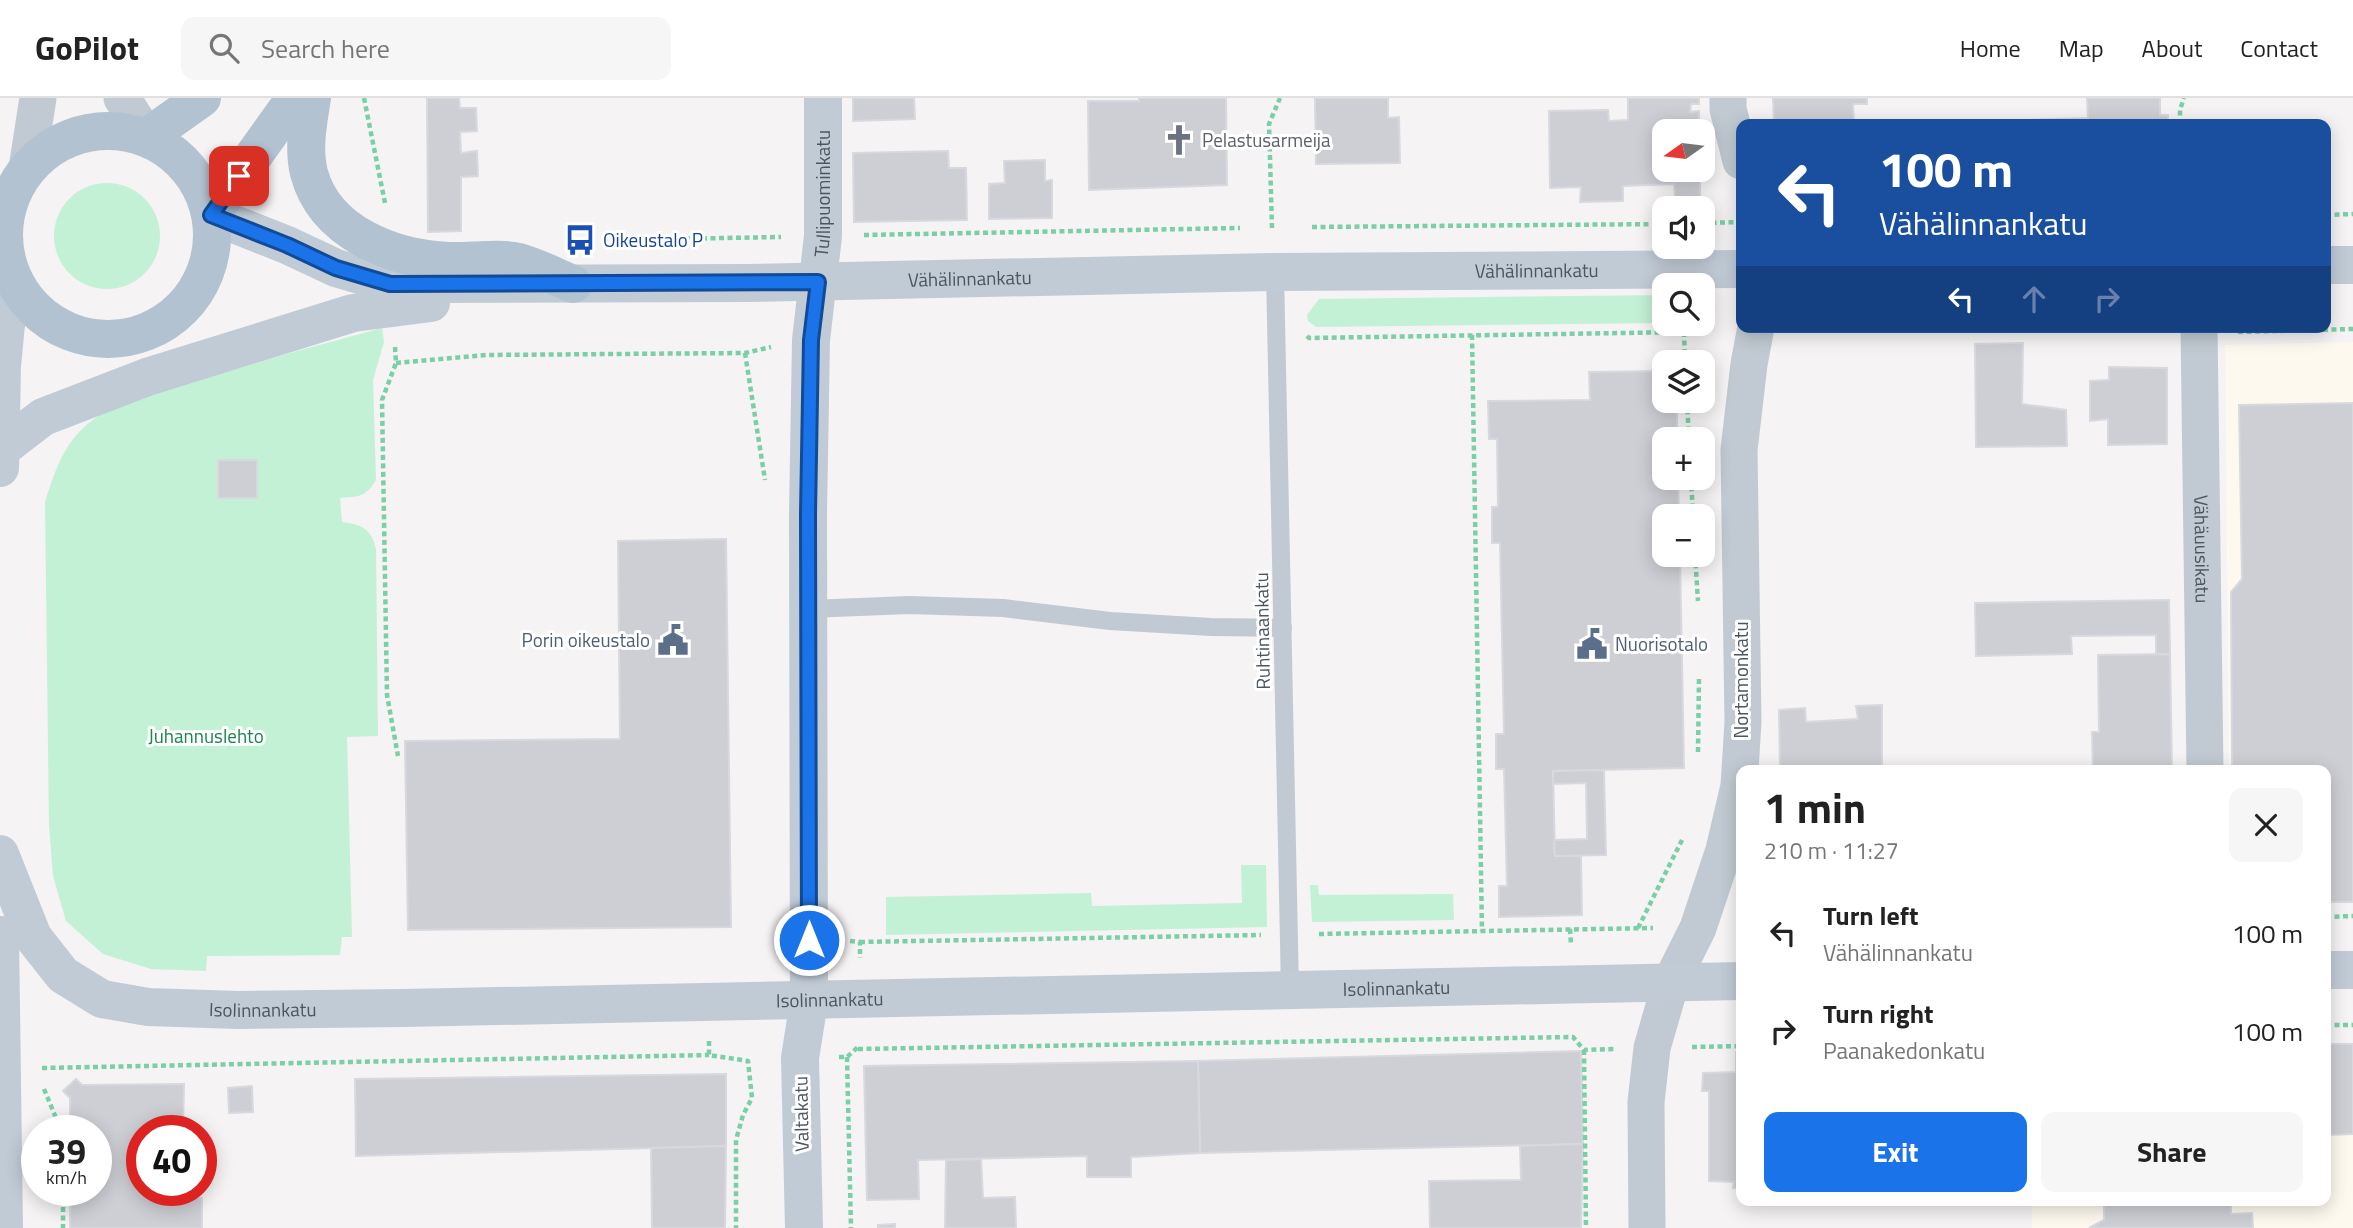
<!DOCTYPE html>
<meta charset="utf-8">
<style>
body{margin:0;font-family:"Titillium Web",sans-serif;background:#f6f6f6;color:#222;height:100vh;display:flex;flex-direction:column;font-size:26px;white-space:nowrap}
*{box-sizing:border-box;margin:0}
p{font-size:23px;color:#767676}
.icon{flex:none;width:38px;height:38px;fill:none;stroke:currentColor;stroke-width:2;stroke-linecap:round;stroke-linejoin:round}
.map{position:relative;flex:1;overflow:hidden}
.drawer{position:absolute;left:1736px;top:667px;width:595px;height:441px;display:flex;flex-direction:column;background:#fff;border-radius:14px;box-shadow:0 4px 18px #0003}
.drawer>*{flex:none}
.top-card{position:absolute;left:1736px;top:21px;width:595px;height:214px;border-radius:14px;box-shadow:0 4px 18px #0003;background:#1a4fa0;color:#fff;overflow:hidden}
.needle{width:46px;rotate:256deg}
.buttons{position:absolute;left:1652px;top:21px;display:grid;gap:14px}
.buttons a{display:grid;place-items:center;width:63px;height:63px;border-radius:14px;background:#fff;box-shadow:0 4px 18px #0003;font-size:35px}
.speed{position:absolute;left:21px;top:1017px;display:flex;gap:14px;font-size:35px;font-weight:700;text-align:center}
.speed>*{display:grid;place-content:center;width:91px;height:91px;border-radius:50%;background:#fff;box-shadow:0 4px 18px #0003;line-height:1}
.speed small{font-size:18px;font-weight:400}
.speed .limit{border:10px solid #d22;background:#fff;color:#111}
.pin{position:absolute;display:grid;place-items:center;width:60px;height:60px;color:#fff;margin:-30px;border-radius:14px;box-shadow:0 4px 10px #0006}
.me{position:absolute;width:77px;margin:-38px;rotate:0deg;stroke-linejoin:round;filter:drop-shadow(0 0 5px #0008)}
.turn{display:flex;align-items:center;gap:24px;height:147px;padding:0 28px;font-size:32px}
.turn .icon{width:91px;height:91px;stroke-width:2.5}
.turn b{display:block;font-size:49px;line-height:60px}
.lanes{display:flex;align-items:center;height:66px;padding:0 28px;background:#0003;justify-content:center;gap:35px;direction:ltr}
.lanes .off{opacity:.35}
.round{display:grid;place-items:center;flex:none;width:74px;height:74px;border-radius:14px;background:#f6f6f6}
.overview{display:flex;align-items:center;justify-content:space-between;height:119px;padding:0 28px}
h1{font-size:42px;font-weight:700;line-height:52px}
.action{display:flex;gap:14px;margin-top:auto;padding:14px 28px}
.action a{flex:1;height:80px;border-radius:14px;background:#1a73e8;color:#fff;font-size:28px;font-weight:700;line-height:80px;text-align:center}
.action a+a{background:#f6f6f6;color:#222}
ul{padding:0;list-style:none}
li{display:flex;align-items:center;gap:21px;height:98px;padding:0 28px}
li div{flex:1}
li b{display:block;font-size:26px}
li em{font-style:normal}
header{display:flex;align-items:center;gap:42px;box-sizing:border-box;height:98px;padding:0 35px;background:#fff;border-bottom:2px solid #e0e0e0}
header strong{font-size:33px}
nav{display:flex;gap:38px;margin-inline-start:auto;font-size:24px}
.search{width:490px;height:63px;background:#f6f6f6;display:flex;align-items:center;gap:18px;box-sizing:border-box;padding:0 24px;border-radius:14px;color:#767676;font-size:26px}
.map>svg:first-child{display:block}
.commercial{fill:#fdf9ef}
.green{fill:#c3f1d5}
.building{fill:#cdcfd5;stroke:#d7d9de;stroke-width:2}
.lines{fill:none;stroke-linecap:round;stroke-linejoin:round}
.path{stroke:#7ad0a6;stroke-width:4.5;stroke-dasharray:5 3.5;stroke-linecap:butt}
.lane{stroke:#c1cad2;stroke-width:18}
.street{stroke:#c1cad2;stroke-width:37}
.secondary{stroke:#c1cbd6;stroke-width:38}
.primary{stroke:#b3c2d1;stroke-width:38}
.route-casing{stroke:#114b97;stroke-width:18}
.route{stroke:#1a73e8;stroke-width:12}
.labels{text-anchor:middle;stroke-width:6;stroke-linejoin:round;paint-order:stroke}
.worship-label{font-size:19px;fill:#5b616d;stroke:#fff;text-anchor:start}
.street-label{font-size:19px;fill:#4a5661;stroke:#fff}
.transit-label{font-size:19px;fill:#164399;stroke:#fff;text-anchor:start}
.service-label{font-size:19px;fill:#4e5e75;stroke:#fff;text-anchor:end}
.park-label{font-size:19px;fill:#17864f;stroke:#fff}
</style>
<header>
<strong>GoPilot</strong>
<div class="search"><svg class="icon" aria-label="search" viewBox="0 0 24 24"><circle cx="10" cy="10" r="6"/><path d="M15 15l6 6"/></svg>Search here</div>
<nav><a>Home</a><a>Map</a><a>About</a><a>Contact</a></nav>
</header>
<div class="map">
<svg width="2353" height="1130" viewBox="0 0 2353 1130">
<rect width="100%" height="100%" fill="#f5f3f3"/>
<g class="commercial">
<polygon points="2353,244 2353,805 2326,805 2326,672 2229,672 2225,247"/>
<polygon points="2326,946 2353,946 2353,1130 2032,1130 2032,1103 2326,1102"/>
</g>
<g class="green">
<circle cx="107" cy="138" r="53"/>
<polygon points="1664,197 1664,225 1316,229 1308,223 1307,217 1319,201"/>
<path d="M382,230L384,244L373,282L376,382C365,400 359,398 340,400L342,424C362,427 371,430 376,451L378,638L347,639L352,839H342L340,857L207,858L206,873L151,871L103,856L66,823L53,778L49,727L45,404C61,353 73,327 124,304L290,255Z"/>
<polygon points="1241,767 1266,767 1267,829 886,837 886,799 1091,795 1092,808 1242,805"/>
<polygon points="1310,787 1318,787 1319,797 1453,796 1454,822 1312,824"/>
</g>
<g class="building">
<polygon points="427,0 459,0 460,10 476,10 477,33 460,34 461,55 477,53 478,78 461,79 461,133 428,134"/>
<polygon points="853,0 914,0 915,21 853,23"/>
<polygon points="1139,0 1226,0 1227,87 1089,92 1088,3 1139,3"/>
<polygon points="1315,0 1388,0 1388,20 1399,19 1400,65 1316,66"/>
<polygon points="1628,0 1699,0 1699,6 1691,6 1690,14 1699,13 1699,33 1664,33 1664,72 1700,72 1700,100 1675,101 1674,86 1623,88 1623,103 1580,104 1581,89 1550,90 1549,13 1608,12 1609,23 1628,22"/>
<polygon points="1773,0 1867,0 1867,6 1853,6 1854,26 1774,26"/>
<polygon points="2087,0 2160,0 2160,17 2168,17 2168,26 2026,26 2026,22 2088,20"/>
<polygon points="948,53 949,70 966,70 967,122 854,124 853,55"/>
<polygon points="1045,62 1045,83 1052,82 1052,120 989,121 989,86 1005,85 1004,63"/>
<polygon points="2023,245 2022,306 2066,312 2067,348 1976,349 1975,246"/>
<polygon points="2109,269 2167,270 2167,346 2108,347 2108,321 2090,323 2090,283 2109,282"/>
<polygon points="1664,273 1664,303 1677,303 1677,341 1664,341 1664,380 1678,380 1679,418 1664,418 1664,457 1680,457 1684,670 1553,673 1555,758 1581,758 1582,817 1499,819 1499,788 1507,788 1504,671 1496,671 1496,636 1504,636 1500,445 1492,445 1492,409 1498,409 1497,341 1489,341 1488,303 1590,302 1589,274"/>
<polygon points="2353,305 2353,804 2326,804 2326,672 2232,672 2231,494 2242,481 2239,307"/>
<rect x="218" y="362" width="39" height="38"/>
<polygon points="726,441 731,829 408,832 405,643 620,641 618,443"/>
<polygon points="2169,502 2170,556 2156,556 2156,537 2071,538 2072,556 1976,558 1975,505"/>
<polygon points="2170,556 2172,672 2093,672 2092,634 2099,634 2098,557"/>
<polygon points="1882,607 1882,672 1780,672 1779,612 1805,610 1806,624 1858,621 1856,608"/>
<polygon points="1604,672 1606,757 1555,758 1554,742 1587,741 1586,685 1553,686 1553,673"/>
<polygon points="2326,946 2353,946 2353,1036 2326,1037"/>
<polygon points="1581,953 1583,1046 1200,1055 1198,963"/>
<polygon points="1741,953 1741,1090 1733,1090 1734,1084 1709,1083 1709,993 1702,993 1703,975 1736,974 1736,954"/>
<polygon points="1198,963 1200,1055 1131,1059 1131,1079 1087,1079 1087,1058 918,1062 919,1101 867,1102 864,968"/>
<polygon points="726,976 726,1048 356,1058 355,981"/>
<polygon points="76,981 82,987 184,986 183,1032 142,1032 142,1092 182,1092 182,1098 202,1100 202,1130 70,1130 70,1092 96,1092 96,1032 70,1032 70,1000 63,993"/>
<polygon points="252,988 253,1014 229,1015 228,990"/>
<polygon points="1583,1046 1581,1130 1430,1130 1429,1083 1521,1082 1520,1048"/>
<polygon points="726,1048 725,1130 652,1130 651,1050"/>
<polygon points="981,1061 983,1100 1015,1099 1016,1130 945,1130 946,1062"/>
<polygon points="2104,1102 2231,1102 2231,1116 2252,1115 2253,1130 2089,1130 2104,1122"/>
<polygon points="895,1126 895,1130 878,1130 878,1127"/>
</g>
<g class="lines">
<g class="path">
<polyline points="364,0 385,105"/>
<polyline points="2180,26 2180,12 2184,0"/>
<polyline points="2326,117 2353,116"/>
<polyline points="1703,125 1741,124"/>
<polyline points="1312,129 1664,126"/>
<polyline points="1272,130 1269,26 1280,0"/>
<polyline points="864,137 1240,130"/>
<polyline points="668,141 781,139"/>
<polyline points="1684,234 1685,264"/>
<polyline points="2238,234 2353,231"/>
<polyline points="1472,237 1482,833"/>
<polyline points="1307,238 1309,240 1684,234 1688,226"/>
<polyline points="395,249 396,265 382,302 387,597 398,658"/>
<polyline points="745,255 765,382"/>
<polyline points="396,265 486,257 745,255 771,249"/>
<polyline points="1687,303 1689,341"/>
<polyline points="1691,380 1693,418"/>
<polyline points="1695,457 1698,503"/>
<polyline points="1698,654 1699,578"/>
<polyline points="2326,819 2353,818"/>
<polyline points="1638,830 1683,740"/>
<polyline points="1570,831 1571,847"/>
<polyline points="1319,836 1653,830"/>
<polyline points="850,843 860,844 860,860"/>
<polyline points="860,844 1261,837"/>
<polyline points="2326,927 2353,927"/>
<polyline points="709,943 709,957 748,963 752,1000 743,1017 736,1042 736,1130"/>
<polyline points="1692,949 1741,948"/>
<polyline points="858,951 1573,939 1584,952 1614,951"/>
<polyline points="1584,952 1586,1130"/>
<polyline points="839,959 847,959 858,949"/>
<polyline points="847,959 851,1130"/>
<polyline points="42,970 709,957"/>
<polyline points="44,991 61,1032"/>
<polyline points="63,1092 63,1130"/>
</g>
<g class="lane">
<polyline points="1275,174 1290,892"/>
<polyline points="809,511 909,507 1003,510 1110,523 1211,529 1283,530"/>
</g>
<g class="street">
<polyline points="122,0 147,39"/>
<polyline points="1728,0 1728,11 1741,63"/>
<polyline points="28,64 38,0"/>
<path id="s1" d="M2199,229L2205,672"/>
<polyline points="1647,1130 1646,1004 1652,950 1671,884 1698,830 1724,752 1739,688 1743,624 1739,352 1749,266 1756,229"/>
</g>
<g class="secondary">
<path id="s2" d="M211,117L287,147L336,170L390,186L747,185L1275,174L1741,171"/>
<polyline points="2326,167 2353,167"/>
<polyline points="0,352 43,319 147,279 353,215 431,205"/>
<polyline points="0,370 2,268 6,226 18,192"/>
<path id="s3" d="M0,756L33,839L63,877L102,901L148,909L238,912L403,910L1741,883"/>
<polyline points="0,837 4,1130"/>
<polyline points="2326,872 2353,872"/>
<path id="s4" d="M804,1130L800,960L809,903L808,416L811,242L823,138V0"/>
</g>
<g class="primary">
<path d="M312,0C308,24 303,51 309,75C325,135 393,161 449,163C468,164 501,159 519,164C537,169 556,179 573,186"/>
<circle cx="108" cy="137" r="104"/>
<polyline points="147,39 202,0"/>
<polyline points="211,117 295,0"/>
</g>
</g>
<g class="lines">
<defs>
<polyline id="route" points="239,78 211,117 287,147 336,170 390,186 818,184 811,242 808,416 809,842"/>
</defs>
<use href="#route" class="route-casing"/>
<use href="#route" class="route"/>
</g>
<defs>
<symbol id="church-bare" viewBox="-9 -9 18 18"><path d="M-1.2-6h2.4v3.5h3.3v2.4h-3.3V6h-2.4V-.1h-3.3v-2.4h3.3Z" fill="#6b7280" stroke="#fff" stroke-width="2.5" paint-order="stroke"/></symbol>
<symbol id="bus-bare" viewBox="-9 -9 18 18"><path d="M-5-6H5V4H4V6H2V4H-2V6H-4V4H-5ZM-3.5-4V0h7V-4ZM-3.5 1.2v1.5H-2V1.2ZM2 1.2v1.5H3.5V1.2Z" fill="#1a4fb4" stroke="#fff" stroke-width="2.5" paint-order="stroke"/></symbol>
<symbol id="civic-bare" viewBox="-9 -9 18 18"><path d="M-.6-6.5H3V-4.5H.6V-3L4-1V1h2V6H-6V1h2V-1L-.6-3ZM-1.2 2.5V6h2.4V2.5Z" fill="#5c6f8a" stroke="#fff" stroke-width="2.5" paint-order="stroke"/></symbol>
</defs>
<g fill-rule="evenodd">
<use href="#church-bare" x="1157" y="20" width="44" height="44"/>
<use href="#bus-bare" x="558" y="120" width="44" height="44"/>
<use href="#civic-bare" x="651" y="520" width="44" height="44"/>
<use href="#civic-bare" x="1570" y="524" width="44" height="44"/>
</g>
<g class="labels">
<g class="worship-label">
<text x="1202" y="49">Pelastusarmeija</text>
</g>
<g class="street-label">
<text dy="7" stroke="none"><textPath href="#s4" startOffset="1036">Tullipuominkatu</textPath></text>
<text dy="7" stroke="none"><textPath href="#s2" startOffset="1339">Vähälinnankatu</textPath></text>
<text dy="7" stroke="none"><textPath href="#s2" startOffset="772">Vähälinnankatu</textPath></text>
<text dy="7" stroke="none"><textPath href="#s1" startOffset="222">Vähäuusikatu</textPath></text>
<text transform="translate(1262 533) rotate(-91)" y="7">Ruhtinaankatu</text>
<text transform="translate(1741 582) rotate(-90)" y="7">Nortamonkatu</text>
<text dy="7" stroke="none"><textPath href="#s3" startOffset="1479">Isolinnankatu</textPath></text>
<text dy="7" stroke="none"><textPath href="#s3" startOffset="912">Isolinnankatu</textPath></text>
<text dy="7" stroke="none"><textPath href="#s3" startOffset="345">Isolinnankatu</textPath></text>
<text transform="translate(801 1016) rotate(-91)" y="7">Valtakatu</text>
</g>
<g class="transit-label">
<text x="603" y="149">Oikeustalo P</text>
</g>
<g class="service-label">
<text x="650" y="549">Porin oikeustalo</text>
<text x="1615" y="553" text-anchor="start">Nuorisotalo</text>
</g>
<g class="park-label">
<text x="206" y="645">Juhannuslehto</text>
</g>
</g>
</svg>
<div class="buttons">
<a><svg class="needle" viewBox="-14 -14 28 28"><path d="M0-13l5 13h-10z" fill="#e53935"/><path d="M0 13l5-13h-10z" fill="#767676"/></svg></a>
<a><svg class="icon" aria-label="sound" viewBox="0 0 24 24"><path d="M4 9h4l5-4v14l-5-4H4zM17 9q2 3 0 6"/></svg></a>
<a><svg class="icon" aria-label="search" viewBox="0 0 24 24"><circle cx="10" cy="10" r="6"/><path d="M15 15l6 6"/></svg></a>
<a><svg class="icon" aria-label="layers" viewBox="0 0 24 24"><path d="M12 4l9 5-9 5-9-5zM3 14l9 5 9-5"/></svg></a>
<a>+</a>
<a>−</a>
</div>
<div class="speed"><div>39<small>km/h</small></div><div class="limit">40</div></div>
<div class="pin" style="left:239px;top:78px;background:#d93025"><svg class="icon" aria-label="arrive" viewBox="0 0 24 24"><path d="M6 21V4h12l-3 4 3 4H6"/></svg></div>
<svg class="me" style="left:809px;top:842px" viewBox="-20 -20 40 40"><circle r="17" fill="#1a73e8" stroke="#fff" stroke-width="3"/><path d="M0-11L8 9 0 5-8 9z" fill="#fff"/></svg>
<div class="top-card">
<div class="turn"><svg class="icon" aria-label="left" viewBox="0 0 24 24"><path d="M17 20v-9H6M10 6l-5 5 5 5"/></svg><div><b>100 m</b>Vähälinnankatu</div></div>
<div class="lanes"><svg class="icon" aria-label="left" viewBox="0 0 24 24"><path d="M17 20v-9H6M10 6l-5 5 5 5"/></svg><svg class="icon off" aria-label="ahead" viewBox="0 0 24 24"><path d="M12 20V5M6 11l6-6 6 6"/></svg><svg class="icon off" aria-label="right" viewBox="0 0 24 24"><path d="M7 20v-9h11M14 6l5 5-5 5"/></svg></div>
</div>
<section class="drawer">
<div class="overview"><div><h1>1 min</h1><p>210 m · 11:27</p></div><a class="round"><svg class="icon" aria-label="close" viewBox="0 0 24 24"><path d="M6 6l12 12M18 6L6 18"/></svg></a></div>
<ul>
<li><svg class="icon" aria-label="left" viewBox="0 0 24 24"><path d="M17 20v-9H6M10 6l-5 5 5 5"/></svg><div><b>Turn left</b><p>Vähälinnankatu</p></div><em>100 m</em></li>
<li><svg class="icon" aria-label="right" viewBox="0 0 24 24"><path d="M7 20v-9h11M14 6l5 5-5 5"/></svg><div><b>Turn right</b><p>Paanakedonkatu</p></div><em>100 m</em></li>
</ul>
<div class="action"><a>Exit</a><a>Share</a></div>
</section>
</div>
